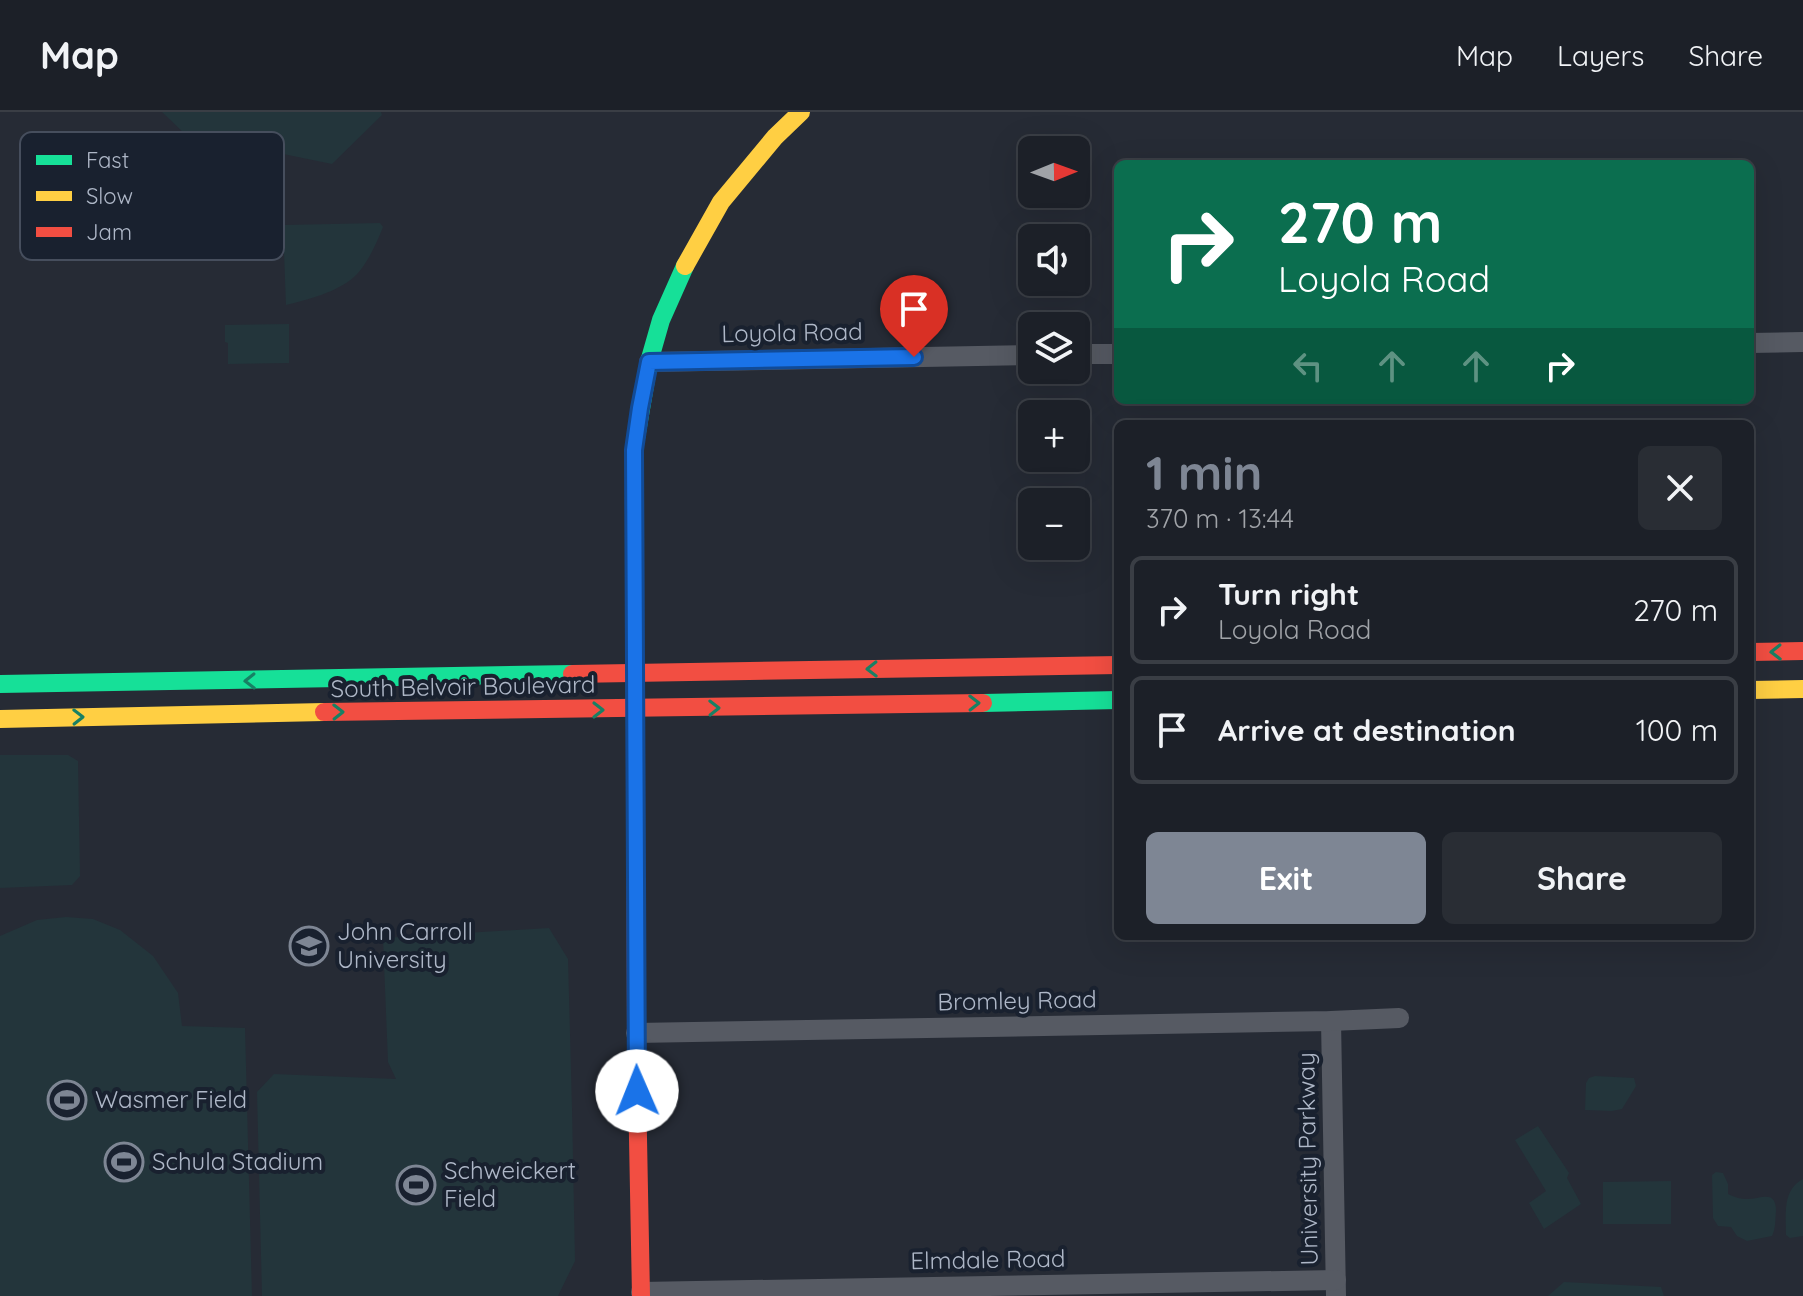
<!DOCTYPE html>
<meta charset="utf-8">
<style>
body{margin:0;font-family:Quicksand,sans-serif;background:#292d34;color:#f1f3f6;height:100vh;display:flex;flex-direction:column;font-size:30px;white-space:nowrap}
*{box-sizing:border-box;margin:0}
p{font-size:26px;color:#a0a3a8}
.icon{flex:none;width:44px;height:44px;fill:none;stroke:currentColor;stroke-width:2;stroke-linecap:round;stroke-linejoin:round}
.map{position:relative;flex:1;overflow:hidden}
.panel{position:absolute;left:1114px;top:308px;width:640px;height:520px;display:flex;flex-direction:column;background:#1c2028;border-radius:12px;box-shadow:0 8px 32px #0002,0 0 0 2px #3a3e45}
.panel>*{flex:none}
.guide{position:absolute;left:1114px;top:48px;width:640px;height:244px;border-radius:12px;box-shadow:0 8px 32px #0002,0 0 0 2px #3a3e45;background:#0b6e4f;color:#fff;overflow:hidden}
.needle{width:52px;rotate:89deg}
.buttons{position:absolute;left:1018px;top:24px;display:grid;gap:16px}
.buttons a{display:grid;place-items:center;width:72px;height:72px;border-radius:12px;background:#1c2028;box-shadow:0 8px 32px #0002,0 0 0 2px #3a3e45;font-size:40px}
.pin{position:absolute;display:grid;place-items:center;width:68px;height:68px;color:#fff;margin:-82px -34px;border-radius:50% 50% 50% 0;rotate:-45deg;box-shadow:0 0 8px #0007}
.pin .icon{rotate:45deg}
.me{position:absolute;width:88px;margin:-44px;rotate:359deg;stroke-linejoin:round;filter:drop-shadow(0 0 6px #0008)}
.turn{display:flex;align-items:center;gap:28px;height:168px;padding:0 32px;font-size:36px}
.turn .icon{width:104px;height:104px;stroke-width:2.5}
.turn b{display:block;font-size:56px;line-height:68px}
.lanes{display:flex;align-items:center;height:76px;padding:0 32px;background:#0003;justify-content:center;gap:40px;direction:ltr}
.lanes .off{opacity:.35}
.round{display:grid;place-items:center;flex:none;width:84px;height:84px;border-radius:12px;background:#292d34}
.summary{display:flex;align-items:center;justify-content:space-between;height:136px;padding:0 32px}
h1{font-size:48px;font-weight:700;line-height:60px;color:#7e8694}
.primary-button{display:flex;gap:16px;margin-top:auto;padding:16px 32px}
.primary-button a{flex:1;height:92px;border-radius:12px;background:#7e8694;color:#fff;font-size:32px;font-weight:700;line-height:92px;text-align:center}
.primary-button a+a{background:#292d34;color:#f1f3f6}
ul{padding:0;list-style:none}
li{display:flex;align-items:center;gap:24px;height:108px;margin:0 16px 12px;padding:0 16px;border:4px solid #3a3e45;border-radius:12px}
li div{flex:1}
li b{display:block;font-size:30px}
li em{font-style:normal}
header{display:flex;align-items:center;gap:48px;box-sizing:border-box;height:112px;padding:0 40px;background:#1c2028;border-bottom:2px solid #3a3e45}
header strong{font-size:38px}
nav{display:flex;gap:44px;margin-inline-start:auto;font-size:28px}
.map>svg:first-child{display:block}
.green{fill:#23353b}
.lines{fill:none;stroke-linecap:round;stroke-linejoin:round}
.street{stroke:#565a63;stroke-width:20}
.fast{stroke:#16e098;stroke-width:18}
.slow{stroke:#ffcf43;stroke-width:18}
.jam{stroke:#f24e42;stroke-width:18}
.oneway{stroke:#188064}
.route-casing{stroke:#114b97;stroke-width:20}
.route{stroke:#1a73e8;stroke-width:14}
.labels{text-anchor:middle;stroke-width:8;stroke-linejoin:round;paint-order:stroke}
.street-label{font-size:24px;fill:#aeb7c7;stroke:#19212f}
.poi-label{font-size:24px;fill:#aeb7c7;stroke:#19212f;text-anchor:start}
.key{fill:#19212f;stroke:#464e5d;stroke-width:2}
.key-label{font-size:22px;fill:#aeb7c7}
</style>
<header>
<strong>Map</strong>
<nav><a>Map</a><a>Layers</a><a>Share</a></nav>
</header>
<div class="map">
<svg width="1803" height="1184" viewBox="0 0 1803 1184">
<rect width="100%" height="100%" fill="#262b35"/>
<g class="green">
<polygon points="162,0 381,0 382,3 332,52 185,22"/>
<path d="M380,111L383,115C377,130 367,153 355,164C338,180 307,188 286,193L283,113Z"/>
<polygon points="289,212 289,251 228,252 228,231 225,230 225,213"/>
<polygon points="0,643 68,643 78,649 80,764 72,773 0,776"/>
<polygon points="66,805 93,807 120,818 153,844 178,881 182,914 245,916 252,1184 0,1184 0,824 37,808"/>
<polygon points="549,816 568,847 572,996 575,1149 558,1184 262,1184 257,980 274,962 396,967 388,950 383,826"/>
<polygon points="1595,964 1634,966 1636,974 1622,997 1612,999 1585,998 1586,971 1589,966"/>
<polygon points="1538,1014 1569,1061 1567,1066 1581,1092 1544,1117 1529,1091 1546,1079 1515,1028"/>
<path d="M1716,1060L1723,1061L1728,1072V1082C1734,1085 1740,1087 1747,1087C1761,1087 1776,1077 1776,1099C1775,1108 1776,1116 1772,1124L1747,1129L1737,1124L1731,1115L1718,1114L1713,1106L1712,1063Z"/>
<path d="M1803,1067V1124L1790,1126L1786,1123C1786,1102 1782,1078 1803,1067Z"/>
<polygon points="1671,1069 1671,1112 1603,1112 1603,1070"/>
<polygon points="1564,1170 1661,1175 1664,1184 1548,1184"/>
</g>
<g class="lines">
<g class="street">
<polyline points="1750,231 1803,230"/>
<polyline points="1076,242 1118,242"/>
<polyline points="649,250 1032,243"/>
<polyline points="1331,909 1336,1184"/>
<polyline points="636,921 1331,909 1399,906"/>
<polyline points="641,1180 1336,1168"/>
</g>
<g class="fast">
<polyline points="0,572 572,562"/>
<polyline points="983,591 1118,588"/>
<polyline points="635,617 634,338 649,250 661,208 685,154"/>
</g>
<g class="slow">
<polyline points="685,154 721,90 775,25 801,0"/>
<polyline points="1750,578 1803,577"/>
<polyline points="0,607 324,600"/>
</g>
<g class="jam">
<polyline points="1750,540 1803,539"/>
<polyline points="572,562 1118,553"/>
<polyline points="324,600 983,591"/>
<polyline points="635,617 636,921 641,1184"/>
</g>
</g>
<defs><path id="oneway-chevron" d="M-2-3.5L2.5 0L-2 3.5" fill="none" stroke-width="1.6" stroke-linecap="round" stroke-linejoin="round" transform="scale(2)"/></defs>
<g class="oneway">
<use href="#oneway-chevron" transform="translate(1776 540) rotate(179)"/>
<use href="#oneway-chevron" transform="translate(872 557) rotate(179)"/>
<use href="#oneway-chevron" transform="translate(250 569) rotate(179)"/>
<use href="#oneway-chevron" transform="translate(974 591) rotate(-1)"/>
<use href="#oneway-chevron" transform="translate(714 596) rotate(-1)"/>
<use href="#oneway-chevron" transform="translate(598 598)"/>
<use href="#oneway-chevron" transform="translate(338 600) rotate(-1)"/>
<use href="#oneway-chevron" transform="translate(78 605) rotate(-1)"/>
</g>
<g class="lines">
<defs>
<polyline id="route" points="637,979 634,338 640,296 649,250 914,245"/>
</defs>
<use href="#route" class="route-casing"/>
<use href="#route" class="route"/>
</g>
<defs>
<symbol id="university-ring" viewBox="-11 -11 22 22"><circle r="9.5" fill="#19212f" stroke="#7e8694" stroke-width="1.5"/><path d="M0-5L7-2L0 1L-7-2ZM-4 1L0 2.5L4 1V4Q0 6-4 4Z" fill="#7e8694"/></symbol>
<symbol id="stadium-ring" viewBox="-11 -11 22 22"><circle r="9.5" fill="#19212f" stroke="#7e8694" stroke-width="1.5"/><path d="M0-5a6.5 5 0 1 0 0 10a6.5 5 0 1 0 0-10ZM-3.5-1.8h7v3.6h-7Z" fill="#7e8694"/></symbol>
</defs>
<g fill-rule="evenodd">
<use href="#university-ring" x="287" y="812" width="44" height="44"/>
<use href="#stadium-ring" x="45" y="966" width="44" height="44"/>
<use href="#stadium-ring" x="102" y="1028" width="44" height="44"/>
<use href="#stadium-ring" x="394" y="1051" width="44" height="44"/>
</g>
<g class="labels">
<g class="street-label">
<text transform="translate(792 221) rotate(-1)" y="8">Loyola Road</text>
<text transform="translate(463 575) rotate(-1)" y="8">South Belvoir Boulevard</text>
<text transform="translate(1017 889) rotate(-1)" y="8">Bromley Road</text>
<text transform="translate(1308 1047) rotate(-91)" y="8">University Parkway</text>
<text transform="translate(988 1148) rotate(-1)" y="8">Elmdale Road</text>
</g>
<g class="poi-label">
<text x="337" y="828">John Carroll<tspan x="337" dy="28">University</tspan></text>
<text x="95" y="996">Wasmer Field</text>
<text x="152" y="1058">Schula Stadium</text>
<text x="444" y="1067">Schweickert<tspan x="444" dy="28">Field</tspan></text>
</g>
</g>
<rect x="20" y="20" width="264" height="128" rx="12" class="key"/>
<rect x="36" y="43" width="36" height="10" fill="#16e098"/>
<rect x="36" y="79" width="36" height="10" fill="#ffcf43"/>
<rect x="36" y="115" width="36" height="10" fill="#f24e42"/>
<g class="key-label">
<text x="86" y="56">Fast</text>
<text x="86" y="92">Slow</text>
<text x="86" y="128">Jam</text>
</g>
</svg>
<div class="buttons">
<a><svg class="needle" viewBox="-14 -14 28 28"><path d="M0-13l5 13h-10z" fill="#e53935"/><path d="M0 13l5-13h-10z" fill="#a0a3a8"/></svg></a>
<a><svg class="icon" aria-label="sound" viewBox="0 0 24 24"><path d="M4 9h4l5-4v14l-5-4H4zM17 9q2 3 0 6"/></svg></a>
<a><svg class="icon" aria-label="layers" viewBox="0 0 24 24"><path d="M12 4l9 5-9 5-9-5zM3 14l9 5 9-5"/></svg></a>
<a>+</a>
<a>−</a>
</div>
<div class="pin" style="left:914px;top:245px;background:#d93025"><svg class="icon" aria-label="arrive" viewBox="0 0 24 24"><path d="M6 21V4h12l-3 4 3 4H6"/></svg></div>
<svg class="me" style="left:637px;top:979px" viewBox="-20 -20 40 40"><circle r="19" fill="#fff"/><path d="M0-13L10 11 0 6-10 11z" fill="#1a73e8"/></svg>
<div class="guide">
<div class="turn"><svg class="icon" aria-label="right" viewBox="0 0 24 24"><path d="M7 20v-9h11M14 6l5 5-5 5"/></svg><div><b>270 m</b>Loyola Road</div></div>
<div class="lanes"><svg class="icon off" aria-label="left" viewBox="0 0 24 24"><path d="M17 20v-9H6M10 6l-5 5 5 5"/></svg><svg class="icon off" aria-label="ahead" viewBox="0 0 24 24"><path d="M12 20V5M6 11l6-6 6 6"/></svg><svg class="icon off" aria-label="ahead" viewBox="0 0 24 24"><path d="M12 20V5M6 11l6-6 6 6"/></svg><svg class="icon" aria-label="right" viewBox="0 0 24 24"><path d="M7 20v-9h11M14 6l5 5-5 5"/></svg></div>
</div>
<section class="panel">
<div class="summary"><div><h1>1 min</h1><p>370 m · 13:44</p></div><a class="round"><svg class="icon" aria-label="close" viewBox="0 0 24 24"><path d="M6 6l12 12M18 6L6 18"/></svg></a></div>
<ul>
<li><svg class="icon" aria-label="right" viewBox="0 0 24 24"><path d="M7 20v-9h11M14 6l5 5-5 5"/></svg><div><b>Turn right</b><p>Loyola Road</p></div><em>270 m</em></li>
<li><svg class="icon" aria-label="arrive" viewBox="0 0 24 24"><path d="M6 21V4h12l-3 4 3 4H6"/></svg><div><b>Arrive at destination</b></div><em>100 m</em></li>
</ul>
<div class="primary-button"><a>Exit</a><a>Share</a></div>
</section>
</div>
